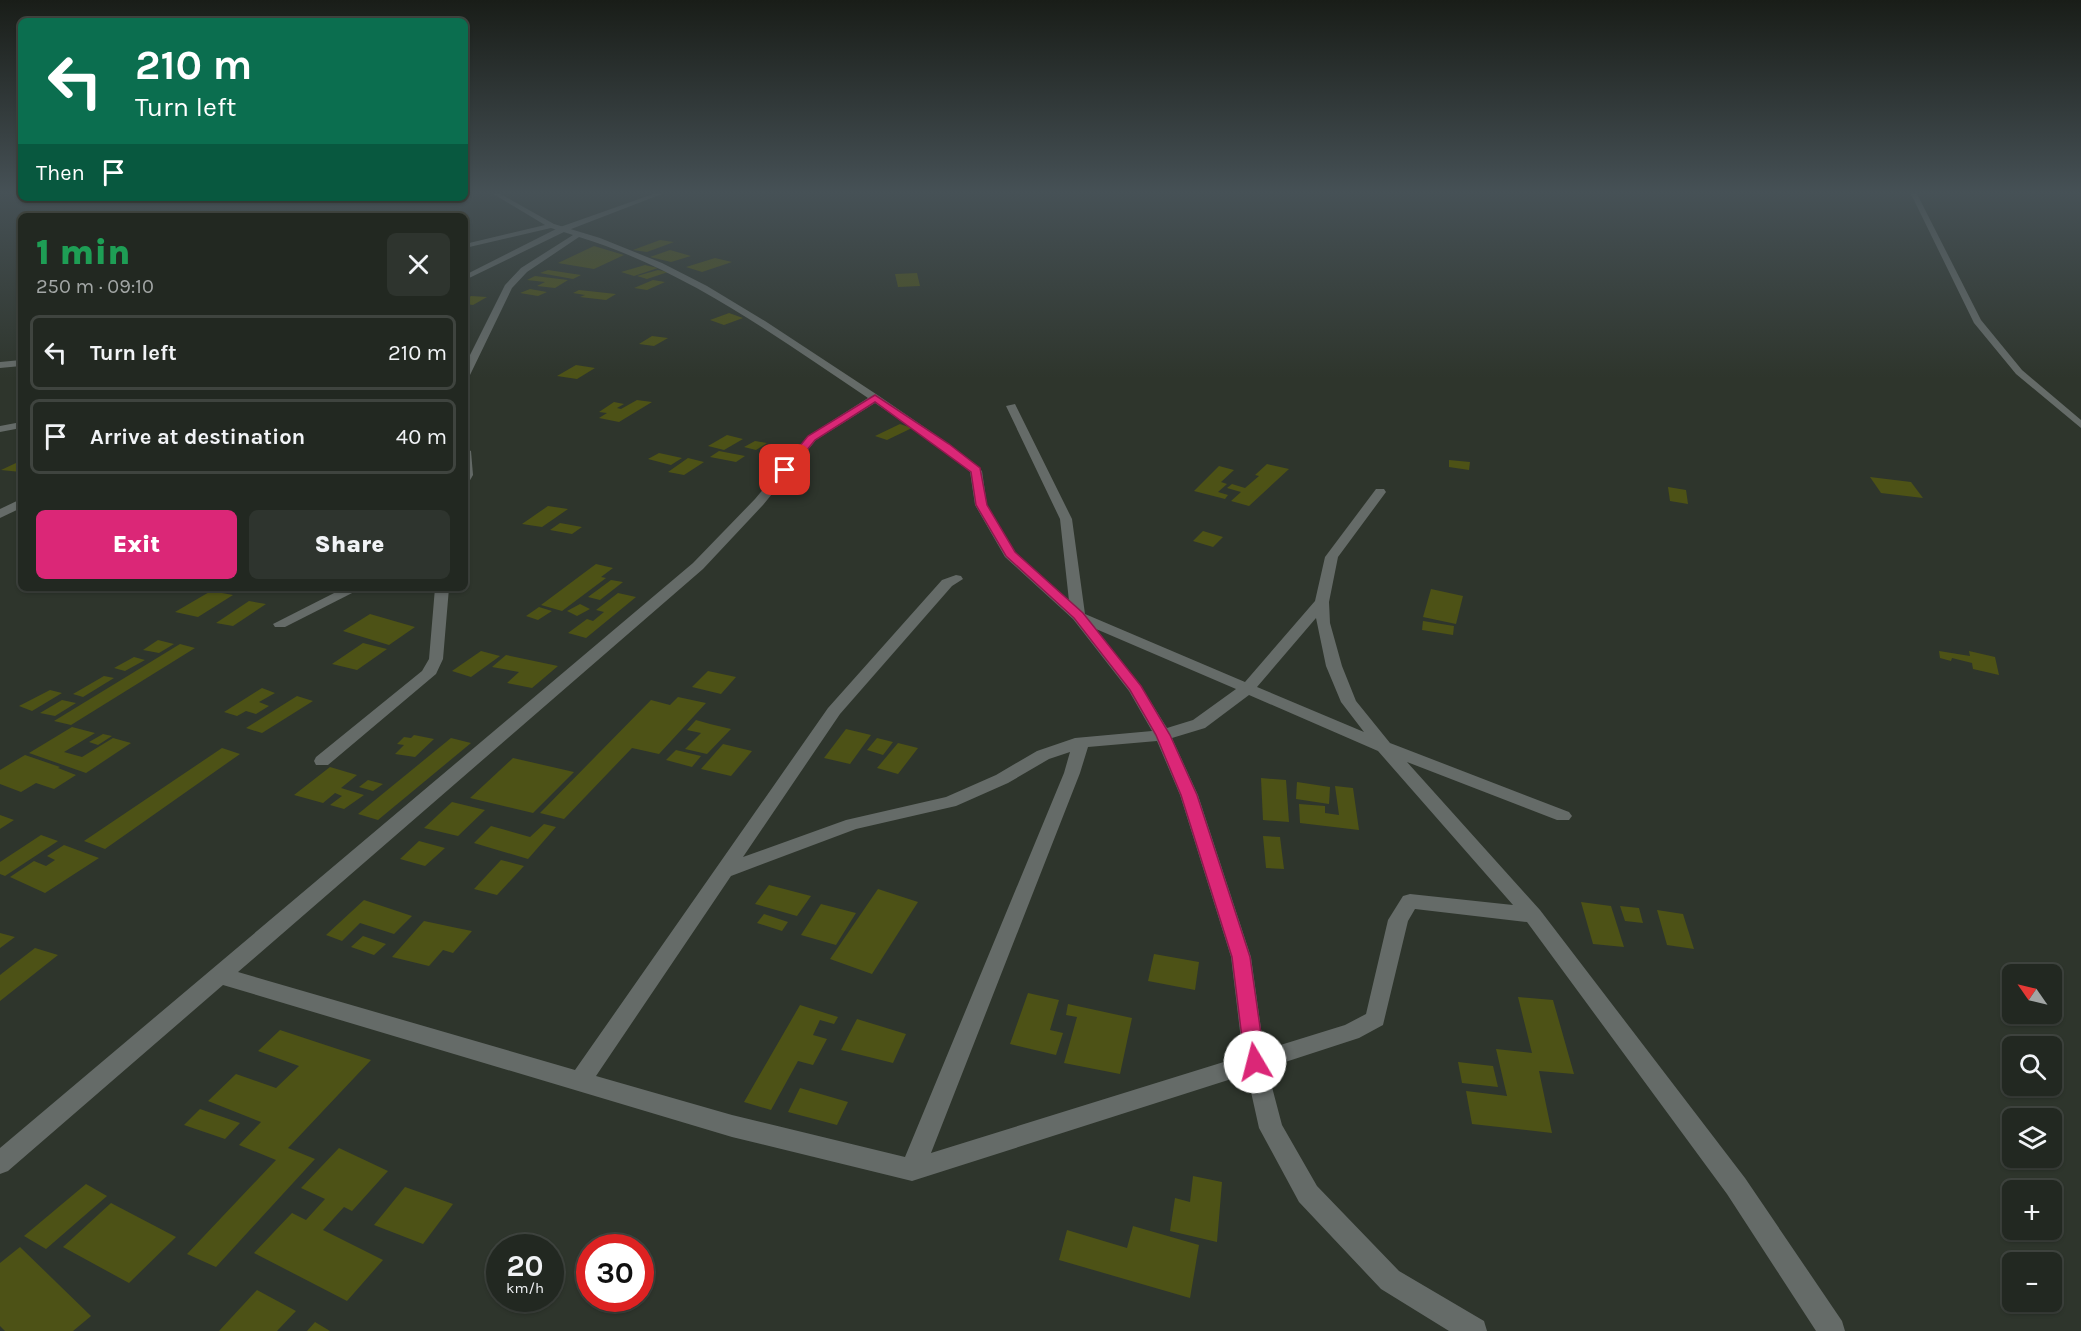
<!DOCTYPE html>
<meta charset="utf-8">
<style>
body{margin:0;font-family:Karla,sans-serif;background:#2e342e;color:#f1f3f6;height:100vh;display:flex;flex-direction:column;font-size:22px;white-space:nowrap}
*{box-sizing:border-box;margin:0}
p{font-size:20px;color:#a2a6a5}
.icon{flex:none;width:33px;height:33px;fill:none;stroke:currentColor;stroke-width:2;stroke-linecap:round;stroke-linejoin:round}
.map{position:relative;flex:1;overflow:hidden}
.sheet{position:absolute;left:18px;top:213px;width:450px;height:378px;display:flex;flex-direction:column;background:#222821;border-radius:9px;box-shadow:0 2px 4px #0004,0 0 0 2px #3f443f}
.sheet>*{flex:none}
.guide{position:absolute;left:18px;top:18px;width:450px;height:183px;border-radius:9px;box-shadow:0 2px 4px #0004,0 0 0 2px #3f443f;background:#0b6e4f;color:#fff;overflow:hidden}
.needle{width:39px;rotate:304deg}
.fabs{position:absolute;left:2002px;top:964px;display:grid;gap:12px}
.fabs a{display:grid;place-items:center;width:60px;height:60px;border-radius:9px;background:#222821;box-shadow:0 2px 4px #0004,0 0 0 2px #3f443f;font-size:30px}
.speed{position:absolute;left:486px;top:1234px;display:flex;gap:12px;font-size:30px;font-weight:700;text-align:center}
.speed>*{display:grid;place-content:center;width:78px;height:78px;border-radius:50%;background:#222821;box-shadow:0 2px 4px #0004,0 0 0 2px #3f443f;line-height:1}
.speed small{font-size:15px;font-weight:400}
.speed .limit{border:9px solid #d22;background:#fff;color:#111}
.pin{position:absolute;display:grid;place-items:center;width:51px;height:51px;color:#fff;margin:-26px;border-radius:12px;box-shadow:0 3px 9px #0006}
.me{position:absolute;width:66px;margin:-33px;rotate:352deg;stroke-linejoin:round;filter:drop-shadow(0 0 4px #0008)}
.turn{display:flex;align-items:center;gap:21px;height:126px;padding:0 18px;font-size:27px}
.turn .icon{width:78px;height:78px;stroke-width:2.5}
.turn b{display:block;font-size:42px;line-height:51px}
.then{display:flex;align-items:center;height:57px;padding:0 18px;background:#0003;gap:12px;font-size:22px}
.round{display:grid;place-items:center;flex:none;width:63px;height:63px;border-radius:9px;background:#2e342e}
.head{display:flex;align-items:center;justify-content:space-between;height:102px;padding:0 18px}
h1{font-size:36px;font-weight:800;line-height:45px;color:#1e9e55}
.cta{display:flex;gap:12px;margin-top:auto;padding:12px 18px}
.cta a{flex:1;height:69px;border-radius:9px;background:#db2777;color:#fff;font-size:24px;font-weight:800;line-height:69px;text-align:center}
.cta a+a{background:#2e342e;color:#f1f3f6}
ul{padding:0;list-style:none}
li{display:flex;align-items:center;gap:18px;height:75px;margin:0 12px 9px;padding:0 6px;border:3px solid #3f443f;border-radius:9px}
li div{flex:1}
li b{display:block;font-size:22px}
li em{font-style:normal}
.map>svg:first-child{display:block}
.building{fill:#4d5216}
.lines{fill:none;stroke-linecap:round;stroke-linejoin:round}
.minor{fill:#656b68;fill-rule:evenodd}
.tertiary{fill:#656b68;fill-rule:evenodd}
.route{fill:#db2777;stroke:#8e194d;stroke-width:1.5}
</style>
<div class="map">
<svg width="2081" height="1331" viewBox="0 0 2081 1331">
<rect width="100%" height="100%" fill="#2e352c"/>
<g class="building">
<polygon points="660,240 674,242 647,252 633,250"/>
<polygon points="594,246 624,255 594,269 558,263"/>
<polygon points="670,250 691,256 671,262 650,257"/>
<polygon points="715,258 732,262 702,272 686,267"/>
<polygon points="645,265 658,268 634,276 621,272"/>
<polygon points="548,270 581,275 573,279 540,273"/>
<polygon points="658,270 668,272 647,279 637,276"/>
<polygon points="917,273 920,286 898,287 895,274"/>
<polygon points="535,276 568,280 555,288 537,286 545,282 527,280"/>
<polygon points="653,280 665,282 647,290 634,288"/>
<polygon points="530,289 547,292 538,296 520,293"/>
<polygon points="579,290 616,294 606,300 580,297 585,295 573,293"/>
<polygon points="471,296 487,297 473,305 465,304 465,300"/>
<polygon points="729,313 743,318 724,325 710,320"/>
<polygon points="652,336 668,338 654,346 639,344"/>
<polygon points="576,365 595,368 577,379 557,376"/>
<polygon points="637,400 652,402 619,422 599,418 607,413 599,412 614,402 624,404 617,408 621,409"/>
<polygon points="900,424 912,428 887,440 875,436"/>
<polygon points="727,435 743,439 724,450 708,446"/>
<polygon points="755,441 767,443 756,450 744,447"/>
<polygon points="719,451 745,456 736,462 710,457"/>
<polygon points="659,453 682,458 671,465 648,459"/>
<polygon points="688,458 704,462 684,475 668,472"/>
<polygon points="1449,460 1470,462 1469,470 1449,467"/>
<polygon points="16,463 21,464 21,472 1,470"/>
<polygon points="1267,464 1289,469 1249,506 1231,501 1241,492 1227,488 1232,484 1245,488 1259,476 1255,475"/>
<polygon points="1219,466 1234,470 1221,482 1227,484 1218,492 1228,495 1225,499 1194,491"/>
<polygon points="1870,477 1911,482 1923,498 1881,493"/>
<polygon points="1668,487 1686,490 1688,504 1670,501"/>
<polygon points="548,506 568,509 542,527 522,524"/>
<polygon points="560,523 582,527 572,534 550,530"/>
<polygon points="1203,531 1223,537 1213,547 1193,541"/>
<polygon points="596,564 613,568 601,577 606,578 562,611 541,605"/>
<polygon points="611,580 623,582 600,600 588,597"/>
<polygon points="1431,589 1463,596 1456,624 1423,617"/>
<polygon points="211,591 233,595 198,617 175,612"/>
<polygon points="618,593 636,597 586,638 568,633 587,619 593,621 604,612 596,610"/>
<polygon points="249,601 266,604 233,626 216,623"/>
<polygon points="580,604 590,609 577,616 567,611"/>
<polygon points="539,607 552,611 538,620 526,616"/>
<polygon points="370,614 415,627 389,645 343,631"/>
<polygon points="1423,621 1454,626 1453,635 1422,630"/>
<polygon points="158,640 174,644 159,653 143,650"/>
<polygon points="363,643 387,649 357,670 332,664"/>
<polygon points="180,644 195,648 71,725 54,721"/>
<polygon points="481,651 500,656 471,677 452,671"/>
<polygon points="1939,651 1970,656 1969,651 1995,657 1999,675 1973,669 1972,663 1952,658 1951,661 1940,658"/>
<polygon points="506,655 558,666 532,688 507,683 519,672 492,667"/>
<polygon points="134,657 145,660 125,671 114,668"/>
<polygon points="708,671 736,677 721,694 692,687"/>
<polygon points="104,676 114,678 83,697 73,694"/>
<polygon points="262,688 275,693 259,702 269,706 256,714 246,711 237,716 224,712"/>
<polygon points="50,690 62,693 32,711 19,706"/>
<polygon points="297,696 313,701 262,733 246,728"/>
<polygon points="678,697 706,703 659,754 632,748 564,819 540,813 651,700 670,705"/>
<polygon points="62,700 76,703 55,716 40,713"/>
<polygon points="696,720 710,724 731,729 707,754 685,749 701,733 687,730"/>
<polygon points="72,727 95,733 64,752 82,757 113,738 131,743 86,773 29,753"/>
<polygon points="846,729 871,735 850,764 824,758"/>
<polygon points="103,734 112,736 98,745 89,742"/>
<polygon points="414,735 434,739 415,757 395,754 404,745 397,744 404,737 411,738"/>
<polygon points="451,738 471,743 378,820 358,814"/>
<polygon points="877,738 893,742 883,755 867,750"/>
<polygon points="898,743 918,748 898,774 877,768"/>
<polygon points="723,744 752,751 731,776 701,769"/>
<polygon points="222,748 240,754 105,849 84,841"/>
<polygon points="676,750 701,756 692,767 666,760"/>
<polygon points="25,755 60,767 58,768 76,775 54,789 36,783 21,792 0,784 0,770"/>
<polygon points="513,758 574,772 533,813 470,798"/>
<polygon points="330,767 357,775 341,788 364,795 344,809 330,805 342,796 335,793 323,803 294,795"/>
<polygon points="1261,778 1286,780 1289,822 1263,820"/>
<polygon points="368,780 383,784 373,791 359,787"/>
<polygon points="1297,782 1330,787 1329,804 1296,799"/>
<polygon points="1335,786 1353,788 1359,830 1300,823 1299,804 1325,806 1325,813 1339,815"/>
<polygon points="452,802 485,810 458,836 424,828"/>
<polygon points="0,815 14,820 0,829"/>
<polygon points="544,824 556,827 528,859 474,843 491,826 530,837"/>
<polygon points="41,835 58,841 5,876 0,874 0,862"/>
<polygon points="1263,836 1280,837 1284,869 1266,868"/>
<polygon points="419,841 445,848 425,866 400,859"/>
<polygon points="64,845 99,858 45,893 10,877 34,861 46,866 55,860 47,856"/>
<polygon points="501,860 524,866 497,895 474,889"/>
<polygon points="769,885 811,896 797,916 755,904"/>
<polygon points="878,889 918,902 872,974 830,959"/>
<polygon points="364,900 412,916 394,934 360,923 342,941 326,935"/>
<polygon points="1581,902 1611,906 1624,947 1593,944"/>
<polygon points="821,904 856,913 836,945 801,935"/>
<polygon points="1620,906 1639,908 1643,923 1625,921"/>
<polygon points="1657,910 1683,914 1694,949 1667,945"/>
<polygon points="764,914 788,922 782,931 757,923"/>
<polygon points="424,921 457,928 472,931 453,953 443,950 429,966 392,957"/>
<polygon points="0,933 15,937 0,948"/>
<polygon points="363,936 386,944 374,955 351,947"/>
<polygon points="35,948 58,955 0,1001 0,975"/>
<polygon points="1154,954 1199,962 1195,990 1148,981"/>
<polygon points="1028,993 1059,1000 1050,1030 1063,1033 1056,1055 1010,1044"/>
<polygon points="1518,997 1553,1000 1574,1074 1539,1071 1552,1133 1472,1124 1466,1091 1507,1096 1496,1049 1532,1053"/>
<polygon points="1068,1004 1132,1018 1120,1074 1064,1063 1077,1017 1066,1015"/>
<polygon points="800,1005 838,1017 834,1024 820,1020 813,1035 827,1039 813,1065 798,1061 771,1110 744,1102"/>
<polygon points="857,1019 906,1034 893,1063 841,1050"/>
<polygon points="280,1030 371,1060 288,1148 315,1159 216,1267 187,1254 276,1160 239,1145 261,1122 208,1101 236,1074 276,1088 299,1066 258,1051"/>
<polygon points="1458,1062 1493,1066 1498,1087 1462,1083"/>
<polygon points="800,1088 848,1102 837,1125 788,1112"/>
<polygon points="200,1109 240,1123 225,1139 184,1125"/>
<polygon points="339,1148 388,1171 352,1211 344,1207 323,1230 383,1260 347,1301 254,1253 292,1213 306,1220 325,1199 301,1188"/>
<polygon points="1193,1176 1222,1182 1217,1242 1170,1231 1175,1198 1190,1202"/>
<polygon points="86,1184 107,1196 46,1249 24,1236"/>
<polygon points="405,1187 453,1204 423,1244 374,1225"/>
<polygon points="111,1203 176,1237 129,1283 63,1247"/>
<polygon points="1133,1226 1199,1245 1190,1298 1059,1260 1067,1230 1127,1248"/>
<polygon points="20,1247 91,1316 73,1331 5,1331 0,1326 0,1263"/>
<polygon points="257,1290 296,1311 277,1331 219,1331"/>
<polygon points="315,1322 330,1331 307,1331"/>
</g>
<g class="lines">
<g class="minor">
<path d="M490,192H497L554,224L600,238L662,263L707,286L765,321L879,396L949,444L982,471L987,505L1015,552L1069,601L1060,519L1006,406L1015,404L1072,519L1085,614L1245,682L1315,601L1325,557L1376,489H1384L1386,492L1338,557L1329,602L1330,623L1342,666L1356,701L1390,743L1569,812L1572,816L1569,820H1557L1407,762L1540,910L1745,1178L1842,1321L1845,1331H1816L1727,1194L1527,922L1415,909L1408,921L1383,1025L1359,1038L1267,1068L1282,1125L1317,1186L1399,1271L1484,1321L1487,1331H1449L1381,1289L1299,1202L1259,1128L1247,1074L912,1181L732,1137L223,985L8,1171L0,1174V1148L693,563L755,499L808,436L868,398C777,337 686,270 579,237L527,272L512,288L470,375L465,378V365L505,285L521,268L573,235L551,228L465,248V244L545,225ZM875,403L941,448L970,472L975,505L1005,557L1073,619L1129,691L1152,731L1075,738L1037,751L996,775L946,797L846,820L743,857L840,714L952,586L963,579L961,576L956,575L942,580L828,708L575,1070L238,972L703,569L763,505L816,440ZM1316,618L1326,666L1341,702L1364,732L1257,687ZM1096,629L1236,689L1193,720L1167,728L1141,686ZM1249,695L1378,751L1513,905L1410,894L1403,896L1388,920L1366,1014L1345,1025L1264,1050L1251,957L1198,795L1172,738L1205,728ZM1157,741L1180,795L1231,957L1243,1056L931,1153L1080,773L1088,747ZM1070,752L1064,773L905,1157L732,1115L596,1076L731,876L856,829L956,806L1008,783L1049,759Z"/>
<polygon points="21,360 21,366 0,368 0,362"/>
<polygon points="21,422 21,428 0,432 0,426"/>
<polygon points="465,448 471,451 473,475 469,482 465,484"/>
<polygon points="344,588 362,588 285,627 275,627 273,624"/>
<polygon points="435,588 449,588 443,659 436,674 328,765 316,765 314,761 316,757 422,671 429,659"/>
</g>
<g class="tertiary">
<polygon points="659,192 667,192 566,231 465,280 465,275 560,227"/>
<polygon points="1910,192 1916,192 1981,320 2022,370 2081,420 2081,428 2016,374 1974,323"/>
<polygon points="21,499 21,508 0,518 0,509"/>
</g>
</g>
<linearGradient id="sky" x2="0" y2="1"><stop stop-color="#191d18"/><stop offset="0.51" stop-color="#465156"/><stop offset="1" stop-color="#465156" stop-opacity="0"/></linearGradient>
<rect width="2081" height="378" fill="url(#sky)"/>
<polygon class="route" points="875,395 949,444 980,468 987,505 1015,552 1083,613 1141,686 1170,735 1197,795 1250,957 1265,1062 1262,1068 1255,1070 1248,1068 1245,1062 1232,957 1181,795 1156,735 1130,690 1074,618 1006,556 976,505 971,472 875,402 815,440 789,472 780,470 808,436"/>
</svg>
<div class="fabs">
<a><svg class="needle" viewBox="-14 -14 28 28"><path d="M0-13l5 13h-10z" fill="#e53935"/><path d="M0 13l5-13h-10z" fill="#a2a6a5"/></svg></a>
<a><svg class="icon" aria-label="search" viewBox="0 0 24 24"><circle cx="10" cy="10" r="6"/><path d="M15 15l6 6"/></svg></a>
<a><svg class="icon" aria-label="layers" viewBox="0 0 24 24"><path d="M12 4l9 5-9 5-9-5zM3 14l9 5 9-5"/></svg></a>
<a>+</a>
<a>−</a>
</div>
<div class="speed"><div>20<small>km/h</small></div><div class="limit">30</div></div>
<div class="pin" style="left:785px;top:470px;background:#d93025"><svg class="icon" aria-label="arrive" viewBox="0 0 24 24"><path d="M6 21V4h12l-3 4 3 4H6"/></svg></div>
<svg class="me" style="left:1255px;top:1062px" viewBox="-20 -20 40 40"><circle r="19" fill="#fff"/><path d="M0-13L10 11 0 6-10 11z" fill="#db2777"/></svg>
<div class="guide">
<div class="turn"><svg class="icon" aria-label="left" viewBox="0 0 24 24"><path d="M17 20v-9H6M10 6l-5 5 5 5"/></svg><div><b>210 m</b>Turn left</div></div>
<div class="then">Then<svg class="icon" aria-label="arrive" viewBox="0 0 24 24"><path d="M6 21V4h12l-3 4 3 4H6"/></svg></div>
</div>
<section class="sheet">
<div class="head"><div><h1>1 min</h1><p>250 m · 09:10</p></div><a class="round"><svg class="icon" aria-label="close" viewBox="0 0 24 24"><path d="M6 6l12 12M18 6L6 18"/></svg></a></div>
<ul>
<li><svg class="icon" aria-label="left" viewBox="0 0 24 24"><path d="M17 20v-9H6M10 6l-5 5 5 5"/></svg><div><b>Turn left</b></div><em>210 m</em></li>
<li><svg class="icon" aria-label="arrive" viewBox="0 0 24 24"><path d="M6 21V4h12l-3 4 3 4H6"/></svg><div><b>Arrive at destination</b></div><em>40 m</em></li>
</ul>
<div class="cta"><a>Exit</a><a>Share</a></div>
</section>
</div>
